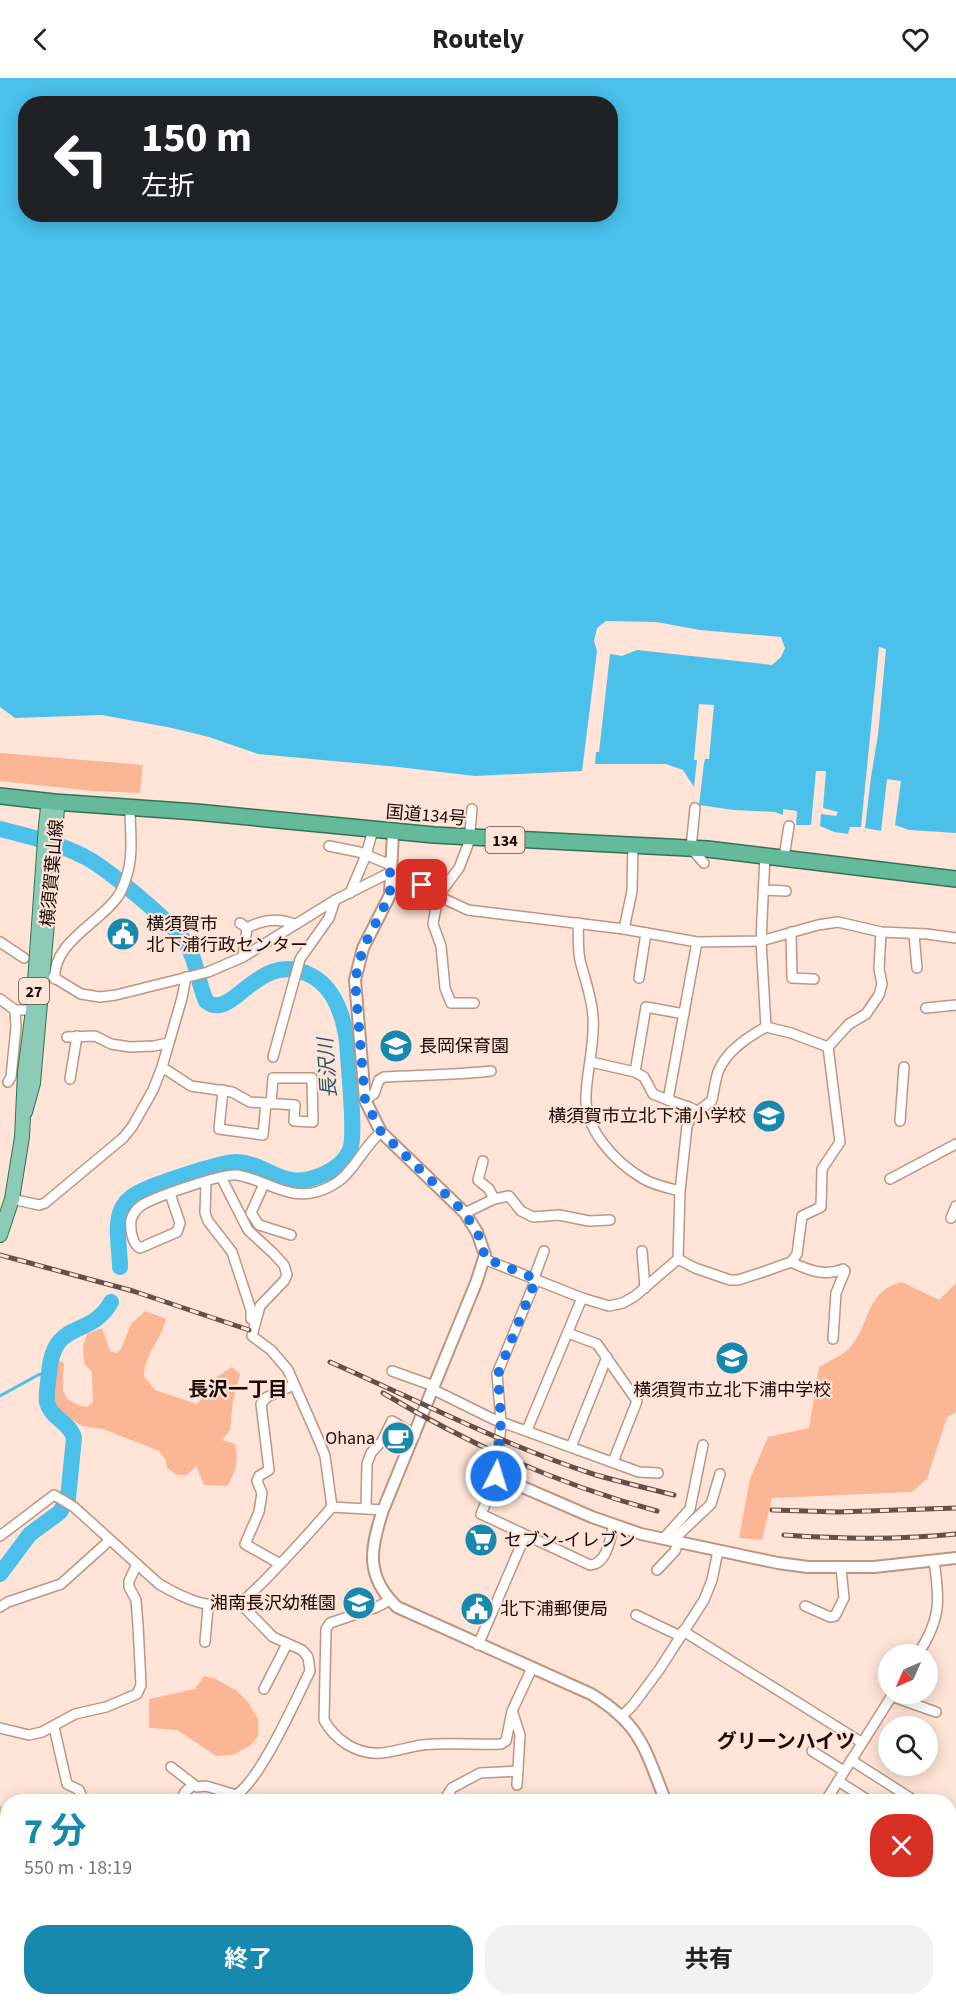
<!DOCTYPE html>
<html lang="ja">
<meta charset="utf-8">
<style>
body{margin:0;font-family:"Source Sans 3","Noto Sans JP",sans-serif;background:#f2f2f2;color:#222;height:100vh;display:flex;flex-direction:column;font-size:22px;white-space:nowrap}
*{box-sizing:border-box;margin:0}
p{font-size:20px;color:#767676}
.icon{flex:none;width:33px;height:33px;fill:none;stroke:currentColor;stroke-width:2;stroke-linecap:round;stroke-linejoin:round}
.map{position:relative;flex:1;overflow:hidden}
.drawer{position:absolute;left:0px;top:1716px;width:957px;height:212px;display:flex;flex-direction:column;background:#fff;border-radius:24px 24px 0 0;box-shadow:0 3px 15px #0003}
.drawer>*{flex:none}
.banner{position:absolute;left:18px;top:18px;width:600px;height:126px;border-radius:24px;box-shadow:0 3px 15px #0003;background:#202124;color:#fff;overflow:hidden}
.needle{width:39px;rotate:225deg}
.fabs{position:absolute;left:878px;top:1566px;display:grid;gap:12px}
.fabs a{display:grid;place-items:center;width:60px;height:60px;border-radius:50%;background:#fff;box-shadow:0 3px 15px #0003;font-size:30px}
.pin{position:absolute;display:grid;place-items:center;width:51px;height:51px;color:#fff;margin:-26px;border-radius:12px;box-shadow:0 3px 9px #0006}
.me{position:absolute;width:66px;margin:-33px;rotate:5deg;stroke-linejoin:round;filter:drop-shadow(0 0 4px #0008)}
.turn{display:flex;align-items:center;gap:21px;height:126px;padding:0 24px;font-size:27px}
.turn .icon{width:78px;height:78px;stroke-width:2.5}
.turn b{display:block;font-size:42px;line-height:51px}
.round{display:grid;place-items:center;flex:none;width:63px;height:63px;border-radius:24px;background:#f2f2f2}
.headline{display:flex;align-items:center;justify-content:space-between;height:102px;padding:0 24px}
h1{font-size:36px;font-weight:700;line-height:45px;color:#1789ae}
.cta{display:flex;gap:12px;margin-top:auto;padding:12px 24px}
.cta a{flex:1;height:69px;border-radius:24px;background:#1789ae;color:#fff;font-size:24px;font-weight:700;line-height:69px;text-align:center}
.cta a+a{background:#f2f2f2;color:#222}
header{display:flex;justify-content:space-between;align-items:center;height:78px;padding:0 24px;background:#fff;font-size:27px;font-weight:700}
.map>svg:first-child{display:block}
.green{fill:#fab695}
.water{fill:#4ac0eb;fill-rule:evenodd}
.lines{fill:none;stroke-linecap:round;stroke-linejoin:round}
.stream{stroke:#4ac0eb;stroke-width:3}
.river{stroke:#4ac0eb;stroke-width:16}
.minor-casing{stroke:#be9581;stroke-width:12}
.tertiary-casing{stroke:#be9581;stroke-width:14}
.primary-casing{stroke:#327158;stroke-width:16}
.trunk-casing{stroke:#327158;stroke-width:18}
.minor{stroke:#fff;stroke-width:9}
.tertiary{stroke:#fff;stroke-width:10}
.primary{stroke:#8ccbb5;stroke-width:14}
.trunk{stroke:#66ba9c;stroke-width:15}
.rail-casing{stroke:#635048;stroke-width:5}
.rail{stroke:#ffe4d7;stroke-width:3;stroke-dasharray:9;stroke-linecap:butt}
.route{stroke:#1a73e8;stroke-width:10;stroke-dasharray:0 18}
.labels{text-anchor:middle;stroke-width:4.5;stroke-linejoin:round;paint-order:stroke}
.shield{fill:#ffe4d7;stroke:#5e4b44;stroke-width:1.5}
.shield-label{font-size:16px;font-weight:bold;fill:#190a05}
.street-label{font-size:18px;fill:#190a05;stroke:#ffe4d7}
.poi-label{font-size:18px;fill:#190a05;stroke:#ffe4d7;text-anchor:start}
.water-label{font-size:20px;font-style:italic;fill:#28586b;stroke:#ffe4d7}
.neighbourhood-label{font-size:20px;font-weight:bold;fill:#190a05;stroke:#ffe4d7}
</style>
<header><svg class="icon" aria-label="back" viewBox="0 0 24 24"><path d="M15 5l-7 7 7 7"/></svg>Routely<svg class="icon" aria-label="heart" viewBox="0 0 24 24"><path d="M12 20l-8-8c-3-5 5-10 8-4 3-6 11-1 8 4z"/></svg></header>
<div class="map">
<svg width="956" height="1927" viewBox="0 0 956 1927">
<rect width="100%" height="100%" fill="#ffe4d7"/>
<g class="green">
<polygon points="0,675 143,687 140,715 93,713 0,703"/>
<path d="M902,1204L939,1222L956,1205V1334L947,1339L927,1401L912,1414L772,1420L762,1462L739,1460L750,1401L768,1359L809,1350L819,1289C829,1283 844,1277 851,1268C871,1245 865,1213 902,1204Z"/>
<path d="M145,1233L166,1241C161,1263 145,1274 144,1298L155,1312L197,1326L203,1319L212,1302L232,1289L240,1296L233,1323L230,1352L222,1362L235,1366C239,1380 236,1396 227,1408L204,1407L196,1388L187,1397H177L167,1390L166,1382L159,1373L103,1351L82,1348L62,1335L53,1326L52,1311L58,1282L64,1285C63,1310 57,1323 87,1329L93,1324L92,1294L84,1285L83,1268L87,1256L102,1250L110,1273L116,1275L121,1271L131,1246Z"/>
<polygon points="204,1598 216,1601 237,1613 248,1624 258,1641 258,1658 251,1667 233,1677 216,1678 177,1652 149,1650 149,1621 195,1611"/>
<polygon points="0,1728 8,1731 7,1896 0,1890"/>
<polygon points="7,1896 8,1920 425,1920 424,1927 4,1927 2,1913"/>
<polygon points="534,1920 652,1920 653,1927 539,1927"/>
</g>
<path class="water" d="M0,0H956V755L909,752L895,747L901,703L887,701L881,753L865,750L871,699L878,657L886,571L879,569L861,749H850L848,756L834,754L820,748L821,736L836,738L838,734L823,730L826,693H816L811,747H796L797,733L783,731V737L775,734L734,732L699,727L704,685L705,681H709L714,627L699,626L694,682H697L694,709L683,692L666,686H595L596,674H599L610,576L622,578L637,572L772,587L781,579L785,570L781,559L700,552L656,544L606,543L597,550L594,563L597,573L582,693L475,698L398,689L258,676L209,659L172,650L102,637L15,640L0,629ZM26,26H610V136H26Z"/>
<g class="lines">
<polyline class="stream" points="0,1318 38,1297 49,1294"/>
<g class="river">
<path d="M0,751C28,758 57,765 83,778C103,787 177,848 187,867C197,884 198,905 206,923C209,925 211,927 214,927C238,932 263,871 312,898C338,912 347,949 348,977C349,998 356,1057 350,1072C345,1084 335,1091 324,1096C282,1115 273,1087 237,1084C223,1083 152,1107 138,1115C130,1119 123,1126 120,1135C115,1151 120,1173 120,1189"/>
<path d="M0,1496L30,1456L60,1434L68,1420L74,1360C70,1344 51,1341 47,1324C46,1316 48,1305 49,1296C53,1239 90,1262 111,1224"/>
</g>
<defs>
<g id="minor">
<polyline points="695,730 691,770 704,785"/>
<polyline points="472,731 469,764 459,790 438,818 433,846 441,868 445,910 451,925 474,925"/>
<polyline points="329,768 359,774 391,787"/>
<polyline points="765,777 761,863 766,949"/>
<polyline points="784,779 789,748"/>
<polyline points="764,812 786,813"/>
<polyline points="350,815 366,777 373,752"/>
<path d="M240,845L247,850C262,842 277,839 294,846"/>
<path d="M578,845C579,858 577,874 581,886C586,905 592,920 593,939C595,966 587,991 586,1017C584,1051 614,1083 642,1100C653,1107 668,1110 680,1113"/>
<polyline points="624,851 632,813 633,766"/>
<polyline points="791,854 792,900 814,901"/>
<polyline points="914,857 917,890"/>
<polyline points="0,864 24,880"/>
<polyline points="697,864 668,1022 689,1029 697,1033"/>
<polyline points="243,879 247,850"/>
<polyline points="53,899 81,916 100,919 116,917 208,894 243,879 335,822 391,794 405,796 438,818 468,832 624,851 697,864 761,863 818,847 838,844 881,854 927,856 956,860"/>
<polyline points="639,900 646,855"/>
<path d="M55,901C52,866 97,846 116,821C120,816 124,807 126,800C134,779 130,752 130,730"/>
<polyline points="0,921 15,932 38,932"/>
<polyline points="926,930 956,927"/>
<polyline points="67,959 95,958 111,966 130,969 154,968 168,965"/>
<polyline points="828,969 849,946 866,936 879,917 882,906 879,891 881,854"/>
<polyline points="273,979 300,881 329,840 335,822"/>
<polyline points="591,984 635,994 644,999 653,1016 668,1022"/>
<polyline points="162,989 191,1008 232,1014 250,1024 295,1027 294,1043 313,1044 312,1000 273,1000 271,1026"/>
<polyline points="635,994 646,929 684,936"/>
<polyline points="70,1001 77,958"/>
<polyline points="8,1004 11,999 16,949 15,932"/>
<polyline points="223,1012 219,1051 263,1057 266,1025"/>
<path d="M365,1022L374,1016L379,1002L384,999C419,997 455,997 491,993"/>
<polyline points="900,1043 904,989"/>
<polyline points="483,1083 478,1102 489,1111 494,1121"/>
<polyline points="221,1099 248,1152 273,1175 284,1187 287,1197 284,1203 260,1228 252,1258 271,1272 288,1292 320,1365 325,1378 332,1429"/>
<polyline points="890,1101 956,1066"/>
<polyline points="206,1104 205,1135 208,1143 232,1174 251,1232 251,1241 255,1243"/>
<polyline points="264,1106 251,1135 259,1147 291,1157"/>
<path d="M170,1116L180,1145L177,1154L140,1170C132,1166 130,1151 131,1142C133,1135 136,1131 142,1127C155,1119 223,1095 237,1097C264,1101 287,1122 316,1114C353,1104 356,1076 381,1054"/>
<polyline points="12,1121 39,1127 45,1125 123,1060 132,1049 153,1012 162,989 182,920 186,899"/>
<polyline points="465,1135 494,1121 509,1118 521,1133 533,1139 559,1137 589,1143 610,1142"/>
<polyline points="951,1140 956,1128"/>
<polyline points="642,1173 645,1210"/>
<path d="M484,1181L582,1220L609,1228L623,1225L635,1218L678,1181L680,1113L687,1048C691,1035 703,1031 712,1022C714,1013 715,1003 718,994C726,973 748,959 766,949L791,955L828,969"/>
<polyline points="678,1181 695,1190 730,1202 738,1202 763,1194 791,1184 797,1176 802,1138 821,1129 822,1091 840,1064 828,969"/>
<path d="M791,1184C808,1192 825,1199 843,1191L845,1193L836,1215L833,1261"/>
<polyline points="534,1200 544,1173"/>
<path d="M536,1201L497,1296L501,1344L497,1398L481,1436L590,1487C607,1486 610,1461 614,1447"/>
<polyline points="568,1255 597,1266 637,1323 613,1384"/>
<polyline points="392,1293 434,1308"/>
<polyline points="432,1311 493,1341 639,1394 658,1395"/>
<polyline points="527,1352 582,1220"/>
<polyline points="571,1369 607,1279"/>
<polyline points="366,1430 367,1386 371,1375 382,1363 392,1343 415,1357"/>
<path d="M0,1458L54,1417L74,1429L159,1506C183,1520 210,1533 238,1525C250,1522 319,1444 332,1429L383,1432"/>
<polyline points="663,1461 690,1431 703,1367"/>
<polyline points="672,1463 711,1426 720,1396"/>
<polyline points="280,1486 245,1466 259,1434 262,1415 257,1403 259,1398 269,1392 261,1326 267,1319 294,1307"/>
<polyline points="657,1492 675,1473 678,1465"/>
<path d="M390,1522L377,1529L330,1545L326,1551L324,1642C335,1662 357,1677 381,1675C395,1674 408,1669 422,1667C448,1664 475,1667 501,1666L506,1663L512,1633L532,1590"/>
<polyline points="805,1528 830,1539 835,1538 844,1520 841,1490"/>
<polyline points="0,1529 8,1524 61,1506 110,1462"/>
<polyline points="636,1537 680,1558"/>
<polyline points="683,1553 861,1664"/>
<polyline points="205,1564 208,1529"/>
<polyline points="478,1567 525,1458"/>
<path d="M918,1576C941,1541 940,1523 934,1483"/>
<polyline points="264,1611 287,1566"/>
<polyline points="891,1618 936,1634"/>
<polyline points="513,1635 520,1657 517,1707"/>
<polyline points="622,1638 633,1627 659,1592 704,1522 712,1502 718,1473"/>
<polyline points="54,1649 67,1706 79,1712 84,1724"/>
<polyline points="0,1650 29,1657 42,1654 75,1636 106,1629 137,1616 141,1607 138,1547 136,1522 129,1509 129,1503 137,1486"/>
<polyline points="812,1673 844,1693"/>
<polyline points="851,1682 912,1721"/>
<path d="M171,1689L197,1709L206,1708L236,1717C261,1701 295,1623 310,1593L308,1579L302,1572L273,1559L240,1525"/>
<polyline points="838,1703 871,1724"/>
<polyline points="180,1724 185,1714 193,1707"/>
<polyline points="443,1724 452,1710 480,1695 518,1693"/>
<polyline points="825,1724 893,1616"/>
<polyline points="951,1775 956,1766"/>
<polyline points="950,1902 956,1901"/>
<polyline points="497,1927 498,1920"/>
</g>
<g id="tertiary">
<path d="M393,754L390,817L363,870L355,902L365,1022L381,1054L465,1135L477,1154L485,1177L476,1205L383,1432C370,1471 365,1498 397,1529L591,1616C642,1647 645,1672 666,1724"/>
<polyline points="497,1398 592,1439 641,1456 778,1485 808,1489 874,1489 956,1480"/>
<polyline points="752,1920 759,1927"/>
</g>
<polyline id="primary" points="0,1157 12,1121 22,1059 25,994 33,932 46,747 48,730 54,724 57,731 33,1005 25,1034"/>
<polyline id="trunk" points="0,718 54,724 196,734 434,757 707,771 956,801"/>
</defs>
<use href="#minor" class="minor-casing"/>
<use href="#tertiary" class="tertiary-casing"/>
<use href="#primary" class="primary-casing"/>
<use href="#trunk" class="trunk-casing"/>
<use href="#minor" class="minor"/>
<use href="#tertiary" class="tertiary"/>
<use href="#primary" class="primary"/>
<use href="#trunk" class="trunk"/>
<defs>
<g id="rail">
<polyline points="0,1177 133,1213 249,1252"/>
<path d="M330,1284C417,1322 503,1367 593,1396C620,1404 647,1410 674,1417"/>
<path d="M383,1315C468,1366 560,1407 657,1433"/>
<polyline points="772,1432 838,1434 956,1430"/>
<path d="M784,1457C842,1461 899,1462 956,1456"/>
</g>
</defs>
<use href="#rail" class="rail-casing"/>
<use href="#rail" class="rail"/>
</g>
<g class="lines">
<polyline class="route" points="422,807 405,796 390,794 390,817 363,870 355,902 365,1022 381,1054 465,1135 483,1165 484,1180 536,1201 498,1296 501,1344 496,1398"/>
</g>
<defs>
<symbol id="civic-disc" viewBox="-11 -11 22 22"><circle r="9.5" fill="#1789ae" stroke="#ffe4d7"/><path d="M-.6-6.5H3V-4.5H.6V-3L4-1V1h2V6H-6V1h2V-1L-.6-3ZM-1.2 2.5V6h2.4V2.5Z" fill="#fff"/></symbol>
<symbol id="school-disc" viewBox="-11 -11 22 22"><circle r="9.5" fill="#1789ae" stroke="#ffe4d7"/><path d="M0-5L7-2L0 1L-7-2ZM-4 1L0 2.5L4 1V4Q0 6-4 4Z" fill="#fff"/></symbol>
<symbol id="cafe-disc" viewBox="-11 -11 22 22"><circle r="9.5" fill="#1789ae" stroke="#ffe4d7"/><path d="M-5.5-4.5H6V0H3Q3 3.5 0 3.5H-2.5Q-5.5 3.5-5.5 0ZM3-3.2v2h1.7v-2ZM-6 4.5H4V6H-6Z" fill="#fff"/></symbol>
<symbol id="supermarket-disc" viewBox="-11 -11 22 22"><circle r="9.5" fill="#1789ae" stroke="#ffe4d7"/><path d="M-6-5.5h2.5l.6 2H6L4.5 2H-2.5L-4.4-4H-6ZM-1.5 3.2a1.3 1.3 0 1 0 .1 0ZM3 3.2a1.3 1.3 0 1 0 .1 0Z" fill="#fff"/></symbol>
</defs>
<g fill-rule="evenodd">
<use href="#civic-disc" x="104" y="837" width="38" height="38"/>
<use href="#school-disc" x="377" y="949" width="38" height="38"/>
<use href="#school-disc" x="750" y="1019" width="38" height="38"/>
<use href="#school-disc" x="713" y="1261" width="38" height="38"/>
<use href="#cafe-disc" x="379" y="1341" width="38" height="38"/>
<use href="#supermarket-disc" x="462" y="1443" width="38" height="38"/>
<use href="#school-disc" x="340" y="1506" width="38" height="38"/>
<use href="#civic-disc" x="458" y="1512" width="38" height="38"/>
</g>
<g class="labels">
<g class="shield">
<rect x="485.5" y="749" width="39" height="26" rx="4.5"/>
<rect x="19" y="900" width="30" height="26" rx="4.5"/>
</g>
<g class="shield-label">
<text x="505" y="768">134</text>
<text x="34" y="919">27</text>
</g>
<g class="street-label">
<text transform="translate(426 737) rotate(5)" y="6">国道134号</text>
<text transform="translate(52 795) rotate(-85)" y="6">横須賀葉山線</text>
</g>
<g class="poi-label">
<text x="146" y="852">横須賀市<tspan x="146" dy="21">北下浦行政センター</tspan></text>
<text x="419" y="974">長岡保育園</text>
<text x="746" y="1044" text-anchor="end">横須賀市立北下浦小学校</text>
<text x="732" y="1318" text-anchor="middle">横須賀市立北下浦中学校</text>
<text x="375" y="1366" text-anchor="end">Ohana</text>
<text x="504" y="1468">セブン-イレブン</text>
<text x="336" y="1531" text-anchor="end">湘南長沢幼稚園</text>
<text x="500" y="1537">北下浦郵便局</text>
</g>
<g class="water-label">
<text transform="translate(327 990) rotate(-94)" y="7">長沢川</text>
</g>
<g class="neighbourhood-label">
<text x="238" y="1318">長沢一丁目</text>
<text x="786" y="1670">グリーンハイツ</text>
</g>
</g>
</svg>
<div class="fabs">
<a><svg class="needle" viewBox="-14 -14 28 28"><path d="M0-13l5 13h-10z" fill="#e53935"/><path d="M0 13l5-13h-10z" fill="#767676"/></svg></a>
<a><svg class="icon" aria-label="search" viewBox="0 0 24 24"><circle cx="10" cy="10" r="6"/><path d="M15 15l6 6"/></svg></a>
</div>
<div class="pin" style="left:422px;top:807px;background:#d93025"><svg class="icon" aria-label="arrive" viewBox="0 0 24 24"><path d="M6 21V4h12l-3 4 3 4H6"/></svg></div>
<svg class="me" style="left:496px;top:1398px" viewBox="-20 -20 40 40"><circle r="17" fill="#1a73e8" stroke="#fff" stroke-width="3"/><path d="M0-11L8 9 0 5-8 9z" fill="#fff"/></svg>
<div class="banner">
<div class="turn"><svg class="icon" aria-label="left" viewBox="0 0 24 24"><path d="M17 20v-9H6M10 6l-5 5 5 5"/></svg><div><b>150 m</b>左折</div></div>
</div>
<section class="drawer">
<div class="headline"><div><h1>7 分</h1><p>550 m · 18:19</p></div><a class="round" style="background:#d93025;color:#fff"><svg class="icon" aria-label="close" viewBox="0 0 24 24"><path d="M6 6l12 12M18 6L6 18"/></svg></a></div>
<div class="cta"><a>終了</a><a>共有</a></div>
</section>
</div>
